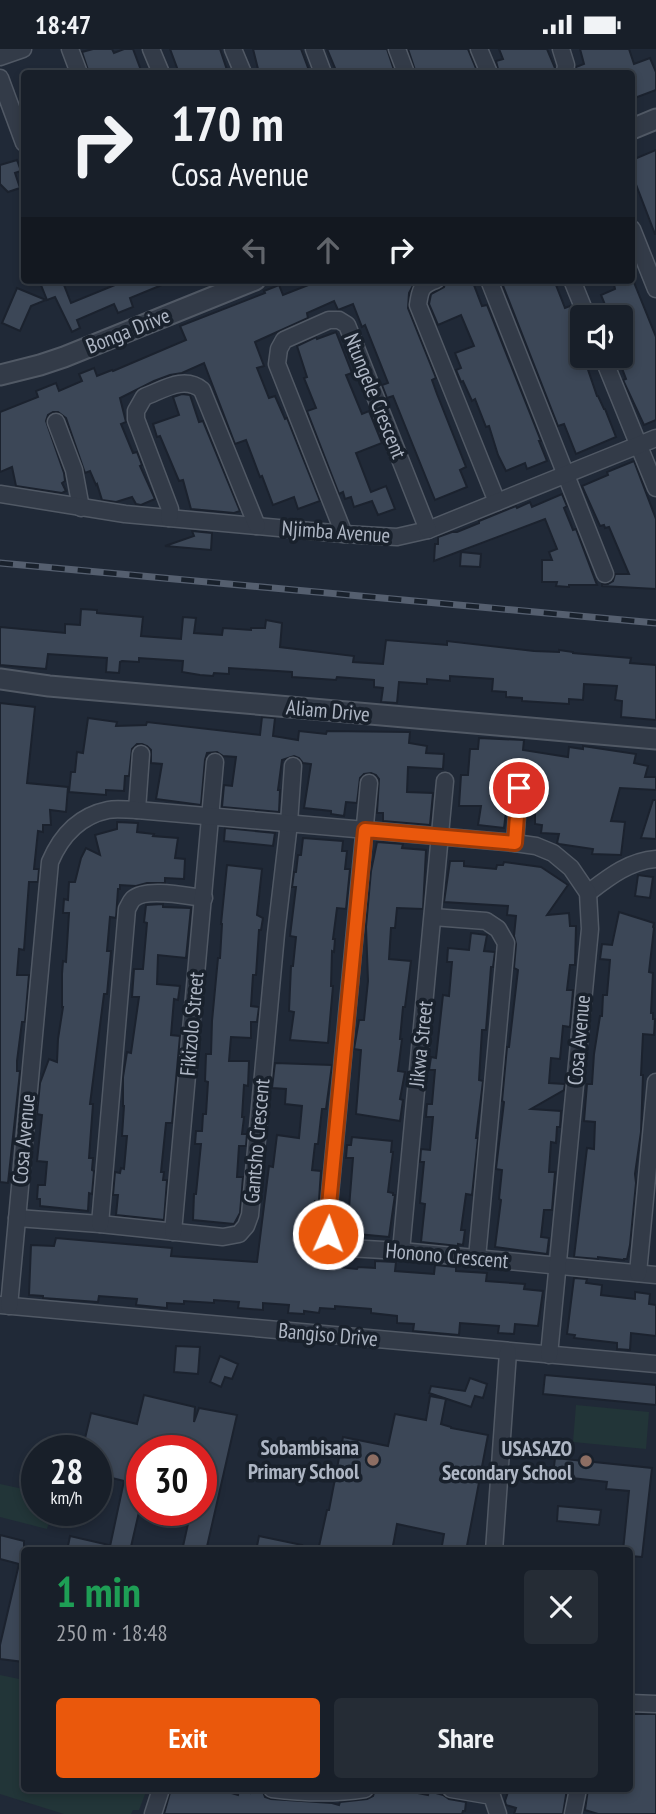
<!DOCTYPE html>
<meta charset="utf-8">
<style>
body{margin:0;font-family:"PT Sans Narrow",sans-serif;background:#252c35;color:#f1f3f6;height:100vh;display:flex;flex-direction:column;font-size:26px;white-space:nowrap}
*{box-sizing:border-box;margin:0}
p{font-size:23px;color:#9fa2a8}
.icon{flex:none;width:38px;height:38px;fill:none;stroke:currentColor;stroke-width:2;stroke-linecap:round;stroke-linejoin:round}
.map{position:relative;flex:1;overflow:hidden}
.sheet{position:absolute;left:21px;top:1498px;width:612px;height:245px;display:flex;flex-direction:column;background:#181f29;border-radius:7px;box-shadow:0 4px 10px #0003,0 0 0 2px #363d46}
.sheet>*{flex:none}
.guide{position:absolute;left:21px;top:21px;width:614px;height:214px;border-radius:7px;box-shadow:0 4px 10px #0003,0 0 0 2px #363d46;background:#181f29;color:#f1f3f6;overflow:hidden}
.fabs{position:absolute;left:570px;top:256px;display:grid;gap:14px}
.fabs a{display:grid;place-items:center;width:63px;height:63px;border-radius:7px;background:#181f29;box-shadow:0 4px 10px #0003,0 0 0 2px #363d46;font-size:35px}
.speed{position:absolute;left:21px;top:1386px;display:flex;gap:14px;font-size:35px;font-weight:700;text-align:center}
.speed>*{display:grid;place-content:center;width:91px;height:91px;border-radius:50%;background:#181f29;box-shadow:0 4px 10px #0003,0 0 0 2px #363d46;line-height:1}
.speed small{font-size:18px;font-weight:400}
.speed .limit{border:10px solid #d22;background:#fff;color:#111}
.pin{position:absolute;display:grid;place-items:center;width:60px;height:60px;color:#fff;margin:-30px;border:4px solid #fff;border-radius:50%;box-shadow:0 2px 7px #0007}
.me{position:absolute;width:77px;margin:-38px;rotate:2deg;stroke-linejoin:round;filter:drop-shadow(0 0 5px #0008)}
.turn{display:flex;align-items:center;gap:24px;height:147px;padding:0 35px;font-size:32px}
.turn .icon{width:91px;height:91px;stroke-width:2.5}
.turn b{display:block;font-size:49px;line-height:60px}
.lanes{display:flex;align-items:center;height:66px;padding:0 35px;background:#0003;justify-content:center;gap:35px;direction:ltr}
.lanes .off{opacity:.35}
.round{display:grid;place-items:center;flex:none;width:74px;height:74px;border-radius:7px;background:#252c35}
.head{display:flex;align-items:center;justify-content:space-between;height:119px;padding:0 35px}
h1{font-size:42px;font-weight:700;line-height:52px;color:#1e9e55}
.button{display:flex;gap:14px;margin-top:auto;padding:14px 35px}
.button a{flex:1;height:80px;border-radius:7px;background:#ea580c;color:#fff;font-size:28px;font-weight:700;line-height:80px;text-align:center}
.button a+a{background:#252c35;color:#f1f3f6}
.status{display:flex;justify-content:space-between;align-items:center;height:49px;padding:0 35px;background:#181f29;direction:ltr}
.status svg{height:19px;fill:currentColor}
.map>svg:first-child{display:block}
.green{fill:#223538}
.building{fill:#3c4757;stroke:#1b222e;stroke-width:2}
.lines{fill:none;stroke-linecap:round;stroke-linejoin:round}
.minor-casing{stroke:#515965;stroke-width:19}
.tertiary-casing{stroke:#515965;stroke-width:23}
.minor{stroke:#333b48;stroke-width:16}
.tertiary{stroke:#333b48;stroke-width:19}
.rail-casing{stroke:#555f6f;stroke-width:7}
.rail{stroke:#19212c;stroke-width:4.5;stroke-dasharray:13;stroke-linecap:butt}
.route-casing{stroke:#983908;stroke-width:18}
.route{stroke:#ea580c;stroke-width:12}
.education-dot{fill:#8d6e63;stroke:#19212c;stroke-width:2.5}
.labels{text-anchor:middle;stroke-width:7;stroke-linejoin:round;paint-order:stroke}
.street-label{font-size:21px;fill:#aeb6c4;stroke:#19212c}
.poi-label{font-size:21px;font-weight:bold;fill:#aeb6c4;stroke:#19212c;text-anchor:end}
</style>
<div class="status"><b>18:47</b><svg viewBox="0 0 49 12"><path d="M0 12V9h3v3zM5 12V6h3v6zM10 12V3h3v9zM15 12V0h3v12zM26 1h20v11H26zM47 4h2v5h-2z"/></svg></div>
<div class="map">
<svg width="656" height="1765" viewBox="0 0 656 1765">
<rect width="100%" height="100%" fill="#202937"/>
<g class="green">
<polygon points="576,1356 649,1363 646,1400 573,1393"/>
<polygon points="0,1435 37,1443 37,1461 52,1461 47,1480 0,1468"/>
<polygon points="0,1626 24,1631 24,1740 147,1740 139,1761 133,1761 131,1765 64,1765 0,1745"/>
</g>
<g class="building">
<polygon points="93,0 112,0 114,4 124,0 133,0 142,24 89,24 82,3"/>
<polygon points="170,0 220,0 228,24 179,24"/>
<polygon points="253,0 301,0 310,24 259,24"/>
<polygon points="327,0 387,0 395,24 337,24"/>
<polygon points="408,0 468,0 478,24 416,24"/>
<polygon points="499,0 547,0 555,19 555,24 499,24 496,12 503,10"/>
<polygon points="580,0 629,0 634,15 650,9 656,23 656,41 632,50 632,24 576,24 576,18 584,15"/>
<polygon points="656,101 656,185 655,185 632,125 632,111"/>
<polygon points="17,111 21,122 15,124 20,139 8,143 0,135 0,116"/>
<polygon points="39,231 62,231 71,254 127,231 174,231 130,249 133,258 118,264 114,255 77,271 80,279 72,283 55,248 47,251"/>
<polygon points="321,231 416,231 409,244 408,259 436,329 432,331 437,345 466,418 460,421 467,438 435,451 393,347 387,349 382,336 388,334 365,276 362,278 353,255 338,261 334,252 307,264 308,269 255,293 264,317 257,319 269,349 275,347 285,370 287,369 320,452 298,460 294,448 273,456 262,427 260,428 246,391 235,395 204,314 182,324 170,326 154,332 120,349 126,373 121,375 133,404 137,403 142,416 140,417 155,450 141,456 136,455 132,448 116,453 102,451 97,435 96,436 90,422 85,424 66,369 58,363 53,363 48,366 46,372 64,424 65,432 62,434 66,442 62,444 16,437 12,418 0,423 0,363 38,348 36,342 56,334 59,342 82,332 79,325 94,319 97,327 112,321 113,322 186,291 180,277 265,244 264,242 279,236 283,246"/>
<polygon points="446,231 472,231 482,257 487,256 541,392 539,392 547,412 527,420 525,414 506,422 498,406 489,377 486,378 475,350 472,352 463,332 461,333 456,321 461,319 455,304 474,297 461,266 438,276 429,255 431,245 444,238"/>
<polygon points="510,231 554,231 565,259 570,257 583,285 583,306 597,347 598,347 604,360 605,360 616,388 576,405 564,375 558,377 502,234"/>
<polygon points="613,231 633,231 656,288 656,371 644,376 623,331 626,330 617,306 621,306 621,268 610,268 601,246 615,240"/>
<polygon points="17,239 46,251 31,257 20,282 2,274"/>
<polygon points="336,283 352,324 346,326 362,365 369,362 382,394 356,404 371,443 386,437 395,460 378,466 372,452 354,458 351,448 345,450 343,443 339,445 307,362 316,359 304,329 307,328 297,297 316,288 317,290"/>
<polygon points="182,345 190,346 199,373 203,372 240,462 234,464 191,460 183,431 179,432 160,387 157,388 153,375 179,366 173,348"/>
<polygon points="634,412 656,470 656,540 602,537 602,535 608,535 613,532 615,525 629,525 609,478 605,479 604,476 600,477 582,437 608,426 607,423"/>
<polygon points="562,445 567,457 564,459 573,481 576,480 597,536 569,536 569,538 556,537 557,533 542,533 542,511 552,511 549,503 557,500 545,470 434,512 435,495 438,495 438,488 452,483 457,483 479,474 479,472 516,457 517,459 530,453 532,458"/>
<polygon points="192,482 212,484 211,501 165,497 194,487"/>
<polygon points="461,503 481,505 480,518 460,517"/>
<polygon points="81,560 97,561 97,564 143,568 141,587 181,590 183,568 196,569 194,584 222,586 223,579 251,581 251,579 265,579 266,571 282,574 280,598 354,607 353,613 383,615 386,591 447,596 447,592 534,602 559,603 559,601 573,603 573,604 631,609 630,614 656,616 656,671 621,668 622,652 615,651 617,637 584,635 583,651 569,650 569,655 522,652 522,649 506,648 506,643 492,642 493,630 450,627 450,632 427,630 427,635 399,633 397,654 381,653 383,639 374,638 374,631 337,628 336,631 307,629 292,628 292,623 229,619 229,625 214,624 213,627 200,626 182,623 183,612 139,609 139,613 122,612 120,613 119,624 106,623 107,609 48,605 46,620 0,616 0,578 65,584 65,575 80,576"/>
<polygon points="0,654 35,658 27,734 68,738 66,763 50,761 51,776 43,776 43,783 38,782 34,820 39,820 38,833 29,833 24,901 19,900 17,926 29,926 25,973 22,973 17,1012 17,1022 20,1022 19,1032 8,1134 0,1133"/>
<polygon points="262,668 275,669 273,687 298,691 299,682 326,685 327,682 410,683 409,694 427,697 426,704 444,705 443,720 408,718 407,743 433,744 430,776 383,772 383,764 377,764 379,730 376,726 371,724 364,725 360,729 357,754 346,753 344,767 331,765 331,762 304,759 311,715 303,714 299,709 294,707 282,711 278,741 280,741 279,763 222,758 224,736 232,737 236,708 223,707 217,703 207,704 205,711 201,756 156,750 162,715 151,714 151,701 147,697 142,695 137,695 132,700 129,727 125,727 124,742 106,741 106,746 69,743 71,723 75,723 77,703 83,704 88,669 117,673 116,677 146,676 147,673 260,686"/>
<polygon points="479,689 524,691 523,701 568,708 569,698 583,700 583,697 636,705 634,714 648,717 645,728 656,728 656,741 620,739 611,772 625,773 621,806 592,805 593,800 559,795 557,794 559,785 541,784 542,776 535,775 535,761 528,761 529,735 525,731 520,729 514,730 509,738 504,779 478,776 481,757 459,757 461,726 468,726 470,700 478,700"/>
<polygon points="653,751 656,751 656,790 641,789"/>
<polygon points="117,773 138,774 137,783 154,785 153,787 178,789 175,809 185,810 184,830 165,829 165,834 147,834 136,837 120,836 120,840 118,840 116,869 110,868 107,902 111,902 107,945 104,945 90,1055 93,1055 89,1109 93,1109 92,1121 94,1122 92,1145 89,1144 88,1162 40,1157 40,1150 37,1150 38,1136 45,1136 47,1113 37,1112 42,1066 37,1065 40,1034 49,1010 57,1013 58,990 63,958 62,958 62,925 63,912 66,913 69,864 63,864 64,850 68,851 69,833 75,833 81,809 86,799 100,806 95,786 117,780"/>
<polygon points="225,779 275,784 273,797 224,792"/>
<polygon points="303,789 343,792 342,802 347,802 345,820 350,820 346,860 337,859 333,890 335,890 334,903 332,902 331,937 333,937 328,994 290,991 294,963 289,962 291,917 293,917 296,888 290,887 296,838 292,838 294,823 296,823 298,806 301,806"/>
<polygon points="377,793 403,795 402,799 426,801 423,860 397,859 395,879 391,879 389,910 411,912 405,958 403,958 400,990 402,990 398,1022 405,1023 400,1050 403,1051 400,1072 356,1065 361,1001 354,1000 359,971 364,971 368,932 366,878 371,822"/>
<polygon points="450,812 464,812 464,817 496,820 497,816 503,816 504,813 541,818 568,836 547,866 569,864 570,877 576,877 575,916 570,916 567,941 573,941 570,978 563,977 560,1010 551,1009 549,1034 565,1035 564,1041 531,1060 561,1062 560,1078 557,1078 556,1094 551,1093 549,1123 555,1123 552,1161 544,1161 541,1188 549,1189 547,1205 495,1198 501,1151 499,1150 502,1121 496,1120 504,1053 502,1052 507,998 509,998 518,921 514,919 516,895 514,887 516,867 507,866 508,857 444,853"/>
<polygon points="227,816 262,820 257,866 263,869 261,881 259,881 256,926 253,926 251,957 259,958 257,973 251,973 251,989 231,988 229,1012 249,1012 248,1037 244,1036 242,1068 244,1068 242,1085 247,1085 246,1097 239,1097 237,1128 243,1128 240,1164 234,1175 193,1171 194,1145 196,1145 201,1095 195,1095 196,1082 202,1082 203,1065 206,1065 208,1033 205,1032 206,1005 211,1005 212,972 218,909 220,909 222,875 221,875"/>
<polygon points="638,826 653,828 650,849 635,847"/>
<polygon points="163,855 163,858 191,859 186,909 158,906 157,935 180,937 178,951 174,950 171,986 180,987 172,1074 166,1074 161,1123 164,1123 163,1131 167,1131 164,1171 116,1166 118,1146 113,1146 115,1123 120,1124 121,1119 124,1120 127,1087 122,1087 124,1057 123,1057 123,1028 127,1003 131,1004 139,948 132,948 134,920 143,920 147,874 144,873 146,856"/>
<polygon points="619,863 654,874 653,878 654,879 649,923 653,924 651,964 653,964 653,970 655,970 654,986 643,985 641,1026 643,1026 641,1083 635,1125 636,1134 630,1196 627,1210 624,1210 624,1211 598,1208 598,1210 574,1208 587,1099 594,1100 595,1073 584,1072 587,1035 592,1035 594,1005 600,967 602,967 603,946 607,946 610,911 600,910 602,895 612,896"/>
<polygon points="471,884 487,886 484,902 495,903 493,918 491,918 486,981 482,981 479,1031 483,1032 476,1089 478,1089 472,1146 466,1145 461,1181 465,1181 463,1196 458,1195 458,1197 421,1193 425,1155 420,1154 424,1113 420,1113 421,1100 430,1101 433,1068 426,1068 427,1055 432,1055 435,1021 429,1021 431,1008 436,1009 443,946 449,947 452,913 447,913 448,899 469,901"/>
<polygon points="275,1014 332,1016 326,1060 322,1060 318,1095 315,1095 312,1121 321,1122 320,1136 319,1152 315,1152 313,1181 308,1180 306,1208 328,1214 327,1217 357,1220 358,1218 375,1219 375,1212 396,1213 395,1222 434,1225 435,1216 456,1218 456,1222 487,1224 486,1232 525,1235 524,1240 543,1242 538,1277 515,1275 514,1285 498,1284 499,1277 460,1274 459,1286 413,1282 414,1275 397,1274 397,1267 371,1264 371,1260 335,1257 335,1260 320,1259 319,1264 304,1262 304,1265 288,1264 289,1256 263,1254 263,1261 238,1259 239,1253 214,1251 214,1254 184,1252 184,1255 167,1254 167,1259 136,1256 137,1250 99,1247 98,1253 43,1249 43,1247 29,1246 31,1196 54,1197 56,1189 172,1199 171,1207 257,1213 269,1117 273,1118 277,1086 299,1089 302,1057 285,1055 286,1040 272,1039"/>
<polygon points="352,1088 392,1092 391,1103 393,1103 388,1143 393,1144 393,1146 395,1146 389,1188 347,1184 353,1109 346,1109 347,1096 351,1096"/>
<polygon points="574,1229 587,1230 586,1234 602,1236 601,1246 635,1250 635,1243 650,1245 649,1255 656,1256 656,1287 631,1284 630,1301 617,1300 617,1294 574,1289 575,1286 567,1285"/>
<polygon points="176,1297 200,1298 198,1325 174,1323"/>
<polygon points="220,1307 238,1315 232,1330 225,1328 221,1338 210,1333"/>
<polygon points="545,1326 656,1336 656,1356 543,1345"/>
<polygon points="470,1329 487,1335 483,1349 475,1347 471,1358 429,1344 431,1337 465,1342"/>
<polygon points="144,1346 195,1358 194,1373 199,1359 237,1366 206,1502 182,1502 191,1461 201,1461 201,1417 205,1402 142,1402 142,1450 130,1502 109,1502 124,1432 96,1425 96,1402 82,1402 91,1364 137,1375"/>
<polygon points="430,1347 446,1350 441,1375 451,1378 451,1379 488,1386 466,1502 441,1502 444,1485 397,1475 392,1502 318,1502 327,1461 329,1461 343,1388 388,1397 395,1365 426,1371"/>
<polygon points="555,1409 652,1419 642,1508 630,1507 630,1502 623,1502 629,1442 606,1440 607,1433 553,1427"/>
<polygon points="558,1457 601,1461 599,1476 557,1472"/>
<polygon points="0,1486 24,1492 24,1575 21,1589 24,1590 24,1613 0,1610 0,1596 19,1515 0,1510"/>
<polygon points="70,1487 109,1496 109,1502 67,1502"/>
<polygon points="259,1487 302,1496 301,1502 256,1502"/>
<polygon points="630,1665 656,1665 656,1765 598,1765 585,1761 588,1740 630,1740"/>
<polygon points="171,1740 218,1740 238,1746 239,1741 250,1744 250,1740 262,1740 265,1748 271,1750 332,1754 339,1756 340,1753 367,1750 373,1747 375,1741 392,1743 392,1741 398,1742 398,1740 428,1746 429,1742 443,1746 449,1750 466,1753 465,1762 463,1762 462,1765 164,1765"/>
<polygon points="509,1740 567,1740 563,1765 514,1765 516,1759 506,1756 505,1752"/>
</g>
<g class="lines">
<defs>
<g id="minor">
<polyline points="70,0 79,24"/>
<polyline points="151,0 161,24"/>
<polyline points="233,0 243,24"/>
<polyline points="314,0 323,24"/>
<polyline points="397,0 406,24"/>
<polyline points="479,0 489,24"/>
<polyline points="561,0 566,16 565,24"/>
<polyline points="0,8 23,0"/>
<polyline points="0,29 24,94"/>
<polyline points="632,180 656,240"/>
<path d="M436,231C421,236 420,241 418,256L497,453"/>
<polyline points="489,231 605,525"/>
<polyline points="572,231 587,268"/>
<polyline points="602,306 656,439"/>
<polyline points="56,373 74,421 81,459"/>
<polyline points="0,445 125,465 344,485 397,488 428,481 656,389"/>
<path d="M169,469L170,460L136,370V362L144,348C163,341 184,326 202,341L257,477"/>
<polyline points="344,485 277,315 279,300 284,291 329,271 339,271 347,276 428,481"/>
<polyline points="369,734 327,1177 328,1185 332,1192 338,1196 348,1199 401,1202 656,1226"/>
<polyline points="137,761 141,705"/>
<polyline points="515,794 519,739"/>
<path d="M588,844C609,828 629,812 656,810"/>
<polyline points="433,868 486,872 498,880 506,894 477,1209"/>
<polyline points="17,1169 100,1175 223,1188 239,1185 246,1177 250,1166 276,885 289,774 293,717"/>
<path d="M100,1175L127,860C129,857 130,853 133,850C146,838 187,847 204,849"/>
<polyline points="173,1183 215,713"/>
<polyline points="401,1202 445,732"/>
<polyline points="638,1224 656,1033"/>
<polyline points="0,1256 656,1315"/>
<path d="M9,1257L50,813C61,787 79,767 108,761C117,759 127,761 137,761L515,794L536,797L553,804L571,819L588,844L590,880L549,1306"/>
<polyline points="494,1502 508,1303"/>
<polyline points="630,1654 656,1655"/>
<path d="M272,1740C304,1744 334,1745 365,1740"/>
<polyline points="451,1740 492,1747 498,1765"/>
<polyline points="153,1765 161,1740"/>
<polyline points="573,1765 578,1740"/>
</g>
<g id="tertiary">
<polyline points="632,80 656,70"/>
<polyline points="0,326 40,316 64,308 255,231"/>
<polyline points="0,630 49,637 656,690"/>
</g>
</defs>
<use href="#minor" class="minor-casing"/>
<use href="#tertiary" class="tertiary-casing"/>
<use href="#minor" class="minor"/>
<use href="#tertiary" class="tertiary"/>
<defs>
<polyline id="rail" points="0,514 656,574"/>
</defs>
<use href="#rail" class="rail-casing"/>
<use href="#rail" class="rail"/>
</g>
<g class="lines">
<defs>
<polyline id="route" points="328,1185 327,1177 365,781 515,794 519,739"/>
</defs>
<use href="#route" class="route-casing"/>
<use href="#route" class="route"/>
</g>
<g class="education-dot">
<circle cx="373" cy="1411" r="7"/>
<circle cx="586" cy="1412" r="7"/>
</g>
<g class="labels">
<g class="street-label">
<text transform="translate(128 282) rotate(-22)" y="7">Bonga Drive</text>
<text transform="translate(375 347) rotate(68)" y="7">Ntungele Crescent</text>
<text transform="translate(336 483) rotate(4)" y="7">Njimba Avenue</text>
<text transform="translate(328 662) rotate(5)" y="7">Aliam Drive</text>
<text transform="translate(192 975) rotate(-85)" y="7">Fikizolo Street</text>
<text transform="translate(579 991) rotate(-85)" y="7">Cosa Avenue</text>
<text transform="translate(421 995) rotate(-84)" y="7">Jikwa Street</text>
<text transform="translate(24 1090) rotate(-85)" y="7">Cosa Avenue</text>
<text transform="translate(257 1092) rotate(-85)" y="7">Gantsho Crescent</text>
<text transform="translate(447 1207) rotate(5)" y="7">Honono Crescent</text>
<text transform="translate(328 1286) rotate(5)" y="7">Bangiso Drive</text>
</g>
<g class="poi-label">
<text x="359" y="1406">Sobambisana<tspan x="359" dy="24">Primary School</tspan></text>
<text x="572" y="1407">USASAZO<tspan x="572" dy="24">Secondary School</tspan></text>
</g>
</g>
</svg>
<div class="fabs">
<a><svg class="icon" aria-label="sound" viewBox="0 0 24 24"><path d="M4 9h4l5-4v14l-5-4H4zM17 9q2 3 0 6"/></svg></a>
</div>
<div class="speed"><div>28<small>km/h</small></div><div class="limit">30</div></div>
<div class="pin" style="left:519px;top:739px;background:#d93025"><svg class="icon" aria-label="arrive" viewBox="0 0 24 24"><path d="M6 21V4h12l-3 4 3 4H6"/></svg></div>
<svg class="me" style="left:328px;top:1185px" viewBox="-20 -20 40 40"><circle r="17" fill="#ea580c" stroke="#fff" stroke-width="3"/><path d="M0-11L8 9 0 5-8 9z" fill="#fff"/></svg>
<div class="guide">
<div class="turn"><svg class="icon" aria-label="right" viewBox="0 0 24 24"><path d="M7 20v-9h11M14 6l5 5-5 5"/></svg><div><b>170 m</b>Cosa Avenue</div></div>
<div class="lanes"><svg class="icon off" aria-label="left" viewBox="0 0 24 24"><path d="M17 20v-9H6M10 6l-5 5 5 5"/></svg><svg class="icon off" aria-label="ahead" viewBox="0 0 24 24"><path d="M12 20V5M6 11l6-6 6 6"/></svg><svg class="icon" aria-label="right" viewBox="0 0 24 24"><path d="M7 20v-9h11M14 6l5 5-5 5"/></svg></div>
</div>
<section class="sheet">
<div class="head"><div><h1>1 min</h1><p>250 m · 18:48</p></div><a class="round"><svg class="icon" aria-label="close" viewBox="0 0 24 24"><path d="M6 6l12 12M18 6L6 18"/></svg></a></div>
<div class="button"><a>Exit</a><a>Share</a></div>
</section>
</div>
